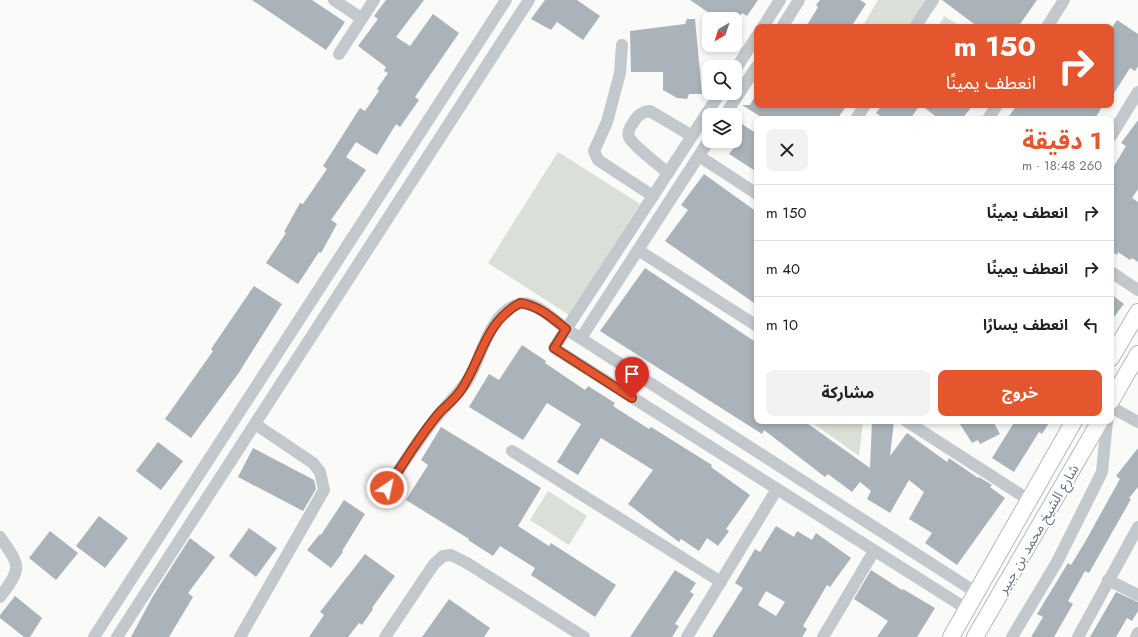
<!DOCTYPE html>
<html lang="ar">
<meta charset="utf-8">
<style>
body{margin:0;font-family:Jost,"Noto Sans Arabic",sans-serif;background:#f2f2f2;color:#202124;direction:rtl;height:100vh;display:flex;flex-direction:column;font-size:15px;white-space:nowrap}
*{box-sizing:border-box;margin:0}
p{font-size:13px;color:#757577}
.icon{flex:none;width:22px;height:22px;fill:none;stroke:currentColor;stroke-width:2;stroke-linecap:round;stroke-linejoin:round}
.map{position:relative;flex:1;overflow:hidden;direction:ltr}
.details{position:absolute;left:754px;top:116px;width:360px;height:308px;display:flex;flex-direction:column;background:#fff;border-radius:8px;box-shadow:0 2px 6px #0003;direction:rtl}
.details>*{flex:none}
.hud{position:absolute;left:754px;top:24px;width:360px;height:84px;border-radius:8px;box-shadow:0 2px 6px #0003;direction:rtl;background:#e4572e;color:#fff;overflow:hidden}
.needle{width:26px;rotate:219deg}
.tools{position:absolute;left:702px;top:12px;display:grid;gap:8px}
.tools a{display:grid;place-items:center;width:40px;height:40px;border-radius:8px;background:#fff;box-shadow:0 2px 6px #0003;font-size:20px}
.pin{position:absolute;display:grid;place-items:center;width:34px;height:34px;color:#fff;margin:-41px -17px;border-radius:50% 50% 50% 0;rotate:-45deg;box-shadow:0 0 4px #0007}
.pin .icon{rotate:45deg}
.me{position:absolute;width:44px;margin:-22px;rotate:34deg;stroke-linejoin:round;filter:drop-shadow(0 0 3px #0008)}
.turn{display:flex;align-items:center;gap:14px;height:84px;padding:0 12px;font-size:18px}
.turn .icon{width:52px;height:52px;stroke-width:2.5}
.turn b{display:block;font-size:28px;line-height:34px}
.round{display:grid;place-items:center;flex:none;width:42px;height:42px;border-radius:8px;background:#f2f2f2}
.head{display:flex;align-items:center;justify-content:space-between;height:68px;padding:0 12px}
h1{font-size:24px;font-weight:700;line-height:30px;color:#e4572e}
.cta{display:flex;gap:8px;margin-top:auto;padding:8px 12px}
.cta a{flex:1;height:46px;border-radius:8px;background:#e4572e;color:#fff;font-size:16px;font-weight:700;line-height:46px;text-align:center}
.cta a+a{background:#f2f2f2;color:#202124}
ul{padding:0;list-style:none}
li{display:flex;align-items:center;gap:12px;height:56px;padding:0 12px;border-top:1px solid #e0e0e0}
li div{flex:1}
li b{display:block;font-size:15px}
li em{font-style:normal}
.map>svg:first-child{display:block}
.green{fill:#dadfd7}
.building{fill:#aab3b9;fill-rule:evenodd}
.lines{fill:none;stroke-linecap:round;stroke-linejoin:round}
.major-casing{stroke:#b5babe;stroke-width:18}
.minor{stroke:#c3c8cc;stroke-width:12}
.major{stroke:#fff;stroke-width:16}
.route-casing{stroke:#94391e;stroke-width:10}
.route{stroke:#e4572e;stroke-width:7}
.labels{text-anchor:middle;stroke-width:4;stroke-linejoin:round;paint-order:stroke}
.street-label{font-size:14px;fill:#657683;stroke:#fff}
</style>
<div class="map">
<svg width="1138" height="637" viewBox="0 0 1138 637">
<rect width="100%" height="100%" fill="#fafaf8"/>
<g class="green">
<polygon points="878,0 926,0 910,27 862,27"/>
<polygon points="944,16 962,27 938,27"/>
<polygon points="558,152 640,204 569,315 488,263"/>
<polygon points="810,421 863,421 859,456"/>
<polygon points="548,491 587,516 569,545 530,520"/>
</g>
<g class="building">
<polygon points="252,0 312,0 345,22 326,50"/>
<polygon points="386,0 424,0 396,37 410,46 433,14 459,33 415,97 419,100 400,127 396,124 377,155 356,142 346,157 366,170 331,220 337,224 321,253 319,252 298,284 266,263 286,233 284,232 300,203 303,204 327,169 323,166 360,108 365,111 379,91 377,89 388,73 384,71 386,67 358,46 378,19 374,16"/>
<polygon points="545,0 577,0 600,16 583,40 557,22 551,30 531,19"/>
<polygon points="690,0 758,0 747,16 742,13 738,19 718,19"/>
<polygon points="820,0 860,0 866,4 851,27 806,27 818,7 816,5"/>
<polygon points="942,0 1037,0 1018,27 978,27"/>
<polygon points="687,19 695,19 702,94 689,94 687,99 677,98 663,90 663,72 631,72 630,31 685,24"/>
<polygon points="1117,20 1138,34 1138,66 1135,71 1130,68 1111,98 1111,29"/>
<polygon points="757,93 757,105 841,105 845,108 837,119 764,119 742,105 750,105"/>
<polygon points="882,105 920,105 910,119 885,119 876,113"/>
<polygon points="921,105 973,105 962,119 939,119"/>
<polygon points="1017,105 1103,105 1095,119 1007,119"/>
<polygon points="1138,120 1138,189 1132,198 1138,202 1138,262 1132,258 1130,260 1118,252 1117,255 1111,251 1111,171 1126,146 1121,143"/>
<polygon points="742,124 757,134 757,172 729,154 734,148 724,141 735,141 735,135"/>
<polygon points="704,174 757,212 757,305 665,241 688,210 681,205"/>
<polygon points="645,268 757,343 757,421 804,421 870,468 872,421 894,421 890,456 907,433 947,462 949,458 978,478 979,477 992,485 990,487 1005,498 957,565 925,543 932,533 909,519 924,492 909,480 890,513 867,499 871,491 860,482 852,492 828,474 825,477 764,430 762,434 600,331"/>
<polygon points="254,286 282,304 238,374 191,438 165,419 213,351 211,349"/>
<polygon points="1111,294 1124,304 1111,321"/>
<polygon points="522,345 546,361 545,363 585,390 588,386 615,403 613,406 649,429 651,427 712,465 711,467 750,495 726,529 729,531 718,546 707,538 699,551 681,539 679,542 628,504 653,470 601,438 578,475 557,462 581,424 547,403 523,440 469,407 489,374 499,380"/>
<polygon points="958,421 993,421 1000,434 980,444 978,440 972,443"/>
<polygon points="1015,421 1050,421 1042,434 1039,432 1014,472 992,458"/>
<polygon points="441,427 541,488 518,526 549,546 551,543 616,585 595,617 531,575 535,568 500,546 493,556 468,540 469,539 406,500 428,465 421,460"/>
<polygon points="158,442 183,461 161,490 136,471"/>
<polygon points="253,448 314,480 316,489 303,511 238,477"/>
<polygon points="1138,448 1138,487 1129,498 1131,499 1089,573 1085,571 1068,601 1073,604 1054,637 1031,637 1043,617 1037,614 1068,563 1071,565 1085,542 1120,479 1116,476"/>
<polygon points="344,500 365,514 342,551 343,552 331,568 307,550 320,534 321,535"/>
<polygon points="99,516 128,538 105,568 76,546"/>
<path d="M776,526L794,537L797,531L812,540L816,533L851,558L830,587L827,585L803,626L807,629L802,637H712L743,588L735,583L755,549L760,552ZM766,591L785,602L776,616L758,605Z"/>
<polygon points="249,528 277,548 256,577 229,556"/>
<polygon points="50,531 78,553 56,580 29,558"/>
<polygon points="190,538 215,557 188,593 193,597 169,637 131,637 153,596"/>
<polygon points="365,554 395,576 372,608 373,609 362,625 359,623 348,637 309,637 324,615 320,612"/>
<polygon points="675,570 696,583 690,592 694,594 675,624 679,626 672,637 630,637"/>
<polygon points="871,570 902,590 903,589 935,608 917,637 877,637 888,621 854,599"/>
<polygon points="1116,592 1138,602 1138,611 1132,621 1127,618 1116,637 1090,637"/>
<polygon points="15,596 42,618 30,637 24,637 0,618 0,615"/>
<polygon points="449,599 490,628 484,637 422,637"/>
</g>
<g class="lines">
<defs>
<g id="major">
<polyline points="1111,358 1138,312"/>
<polyline points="1111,401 1138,354"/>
<polyline points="951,637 1074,421"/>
<polyline points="975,637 1100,421"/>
</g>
</defs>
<use href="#major" class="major-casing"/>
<g class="minor">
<polyline points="334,0 361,18"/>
<polyline points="763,27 780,0"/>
<polyline points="782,27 799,0"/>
<polyline points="915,27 933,0"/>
<polyline points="1047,27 1064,0"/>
<polyline points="622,45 620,73 607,122 594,151 598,160 653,196"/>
<polyline points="339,54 374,0"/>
<polyline points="735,70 757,36"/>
<polyline points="720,93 554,348 967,609"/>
<polyline points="725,115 757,66"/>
<polyline points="856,119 865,105"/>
<polyline points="988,119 997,105"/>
<polyline points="1111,136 1138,92"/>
<polyline points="699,156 757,194"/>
<path d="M668,173C659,165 633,146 629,137C627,132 630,127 633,123C638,115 641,112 650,111L692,136"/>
<polyline points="638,250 757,326"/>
<polyline points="1111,272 1138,290"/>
<polyline points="581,338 709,140"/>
<polyline points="1111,407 1138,422"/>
<polyline points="906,421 1029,500"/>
<polyline points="512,451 721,582"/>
<path d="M387,488C404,463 420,436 440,413C450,401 461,391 469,378C482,355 490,312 519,304C534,299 555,321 566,329L977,593"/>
<path d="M0,537C20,566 23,567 0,597"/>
<polyline points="1108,580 1138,595"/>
<polyline points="94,637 506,0"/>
<polyline points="117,637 529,0"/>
<polyline points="240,637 324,490 320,472 313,463 255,424"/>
<polyline points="385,637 434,564 443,556 451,555 467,563 584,637"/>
<polyline points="687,637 777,489"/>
<polyline points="823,637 874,551"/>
<polyline points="1012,637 1057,562 1102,472 1107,421"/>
<polyline points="1078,637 1138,527"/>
<polyline points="1136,637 1138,633"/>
</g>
<use href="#major" class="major"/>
</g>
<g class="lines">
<defs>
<path id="route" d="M387,488C404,463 420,435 440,412C447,405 455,399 461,390C482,359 484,323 520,303C539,306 551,317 566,329L554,348L632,398"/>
</defs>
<use href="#route" class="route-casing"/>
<use href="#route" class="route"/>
</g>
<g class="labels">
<g class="street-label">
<text transform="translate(1038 529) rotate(-60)" y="5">شارع الشيخ محمد بن جبير</text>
</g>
</g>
</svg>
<div class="tools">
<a><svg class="needle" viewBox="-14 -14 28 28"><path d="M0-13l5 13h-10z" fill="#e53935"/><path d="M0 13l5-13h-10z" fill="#757577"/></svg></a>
<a><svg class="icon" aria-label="search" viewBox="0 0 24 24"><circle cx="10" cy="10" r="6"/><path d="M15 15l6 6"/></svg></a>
<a><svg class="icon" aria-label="layers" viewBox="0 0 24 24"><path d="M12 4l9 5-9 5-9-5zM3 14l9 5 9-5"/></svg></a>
</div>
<div class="pin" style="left:632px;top:398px;background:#d93025"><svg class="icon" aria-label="arrive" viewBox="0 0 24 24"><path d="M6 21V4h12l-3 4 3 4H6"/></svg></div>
<svg class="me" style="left:387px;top:488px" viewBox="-20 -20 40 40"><circle r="17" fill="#e4572e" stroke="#fff" stroke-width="3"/><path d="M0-11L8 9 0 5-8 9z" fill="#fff"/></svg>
<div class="hud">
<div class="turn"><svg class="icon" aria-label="right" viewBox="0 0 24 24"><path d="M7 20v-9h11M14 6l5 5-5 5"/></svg><div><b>150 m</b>انعطف يمينًا</div></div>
</div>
<section class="details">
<div class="head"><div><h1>1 دقيقة</h1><p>260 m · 18:48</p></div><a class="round"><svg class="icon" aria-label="close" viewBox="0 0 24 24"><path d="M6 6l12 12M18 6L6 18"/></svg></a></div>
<ul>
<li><svg class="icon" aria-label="right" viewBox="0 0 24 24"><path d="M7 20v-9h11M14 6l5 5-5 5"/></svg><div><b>انعطف يمينًا</b></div><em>150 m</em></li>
<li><svg class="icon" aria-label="right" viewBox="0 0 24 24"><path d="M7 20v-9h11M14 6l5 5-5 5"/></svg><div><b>انعطف يمينًا</b></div><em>40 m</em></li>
<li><svg class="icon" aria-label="left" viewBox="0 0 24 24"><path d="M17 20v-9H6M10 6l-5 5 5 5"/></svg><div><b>انعطف يسارًا</b></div><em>10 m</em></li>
</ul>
<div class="cta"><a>خروج</a><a>مشاركة</a></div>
</section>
</div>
